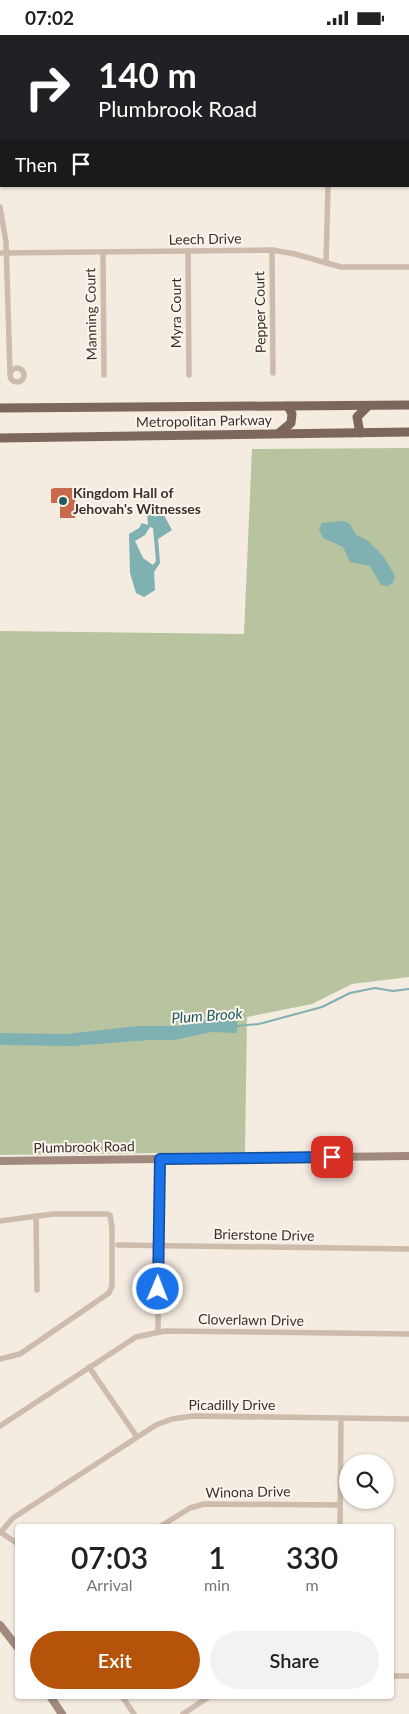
<!DOCTYPE html>
<style>
body{margin:0;font-family:Lato,sans-serif;background:#f2f2f2;color:#222;height:100vh;display:flex;flex-direction:column;font-size:19px;white-space:nowrap}
*{box-sizing:border-box;margin:0}
p{font-size:16px;color:#767676}
.icon{flex:none;width:28px;height:28px;fill:none;stroke:currentColor;stroke-width:2;stroke-linecap:round;stroke-linejoin:round}
.map{position:relative;flex:1;overflow:hidden}
.side{position:absolute;left:15px;top:1489px;width:379px;height:175px;display:flex;flex-direction:column;background:#fff;border-radius:5px;box-shadow:0 1px 4px #0004}
.side>*{flex:none}
.top-card{position:absolute;left:0px;top:0px;width:410px;height:152px;box-shadow:0 1px 4px #0004;background:#202124;color:#fff;overflow:hidden}
.controls{position:absolute;left:339px;top:1419px;display:grid;gap:10px}
.controls a{display:grid;place-items:center;width:55px;height:55px;border-radius:50%;background:#fff;box-shadow:0 1px 4px #0004;font-size:25px}
.pin{position:absolute;display:grid;place-items:center;width:42px;height:42px;color:#fff;margin:-21px;border-radius:10px;box-shadow:0 2px 8px #0006}
.me{position:absolute;width:55px;margin:-28px;rotate:1deg;stroke-linejoin:round;filter:drop-shadow(0 0 4px #0008)}
.turn{display:flex;align-items:center;gap:18px;height:105px;padding:0 15px;font-size:22px}
.turn .icon{width:65px;height:65px;stroke-width:2.5}
.turn b{display:block;font-size:35px;line-height:42px}
.then{display:flex;align-items:center;height:48px;padding:0 15px;background:#0003;gap:10px;font-size:19px}
.eta{display:flex;justify-content:space-evenly;align-items:center;height:85px;text-align:center}
.eta b{font-size:30px;font-weight:600;line-height:35px}
.primary-button{display:flex;gap:10px;margin-top:auto;padding:10px 15px}
.primary-button a{flex:1;height:58px;border-radius:30px;background:#b45309;color:#fff;font-size:20px;font-weight:600;line-height:58px;text-align:center}
.primary-button a+a{background:#f2f2f2;color:#222}
.status{display:flex;justify-content:space-between;align-items:center;height:35px;padding:0 25px;background:#fff;direction:ltr}
.status svg{height:14px;fill:currentColor}
.map>svg:first-child{display:block}
.green{fill:#b8c4a0}
.water{fill:#7fb0b2;fill-rule:evenodd}
.lines{fill:none;stroke-linecap:round;stroke-linejoin:round}
.stream{stroke:#7fb0b2;stroke-width:2}
.building{fill:#c8694b}
.street{stroke:#cdbbac;stroke-width:5.5}
.secondary{stroke:#a18a7d;stroke-width:8}
.primary{stroke:#7d675c;stroke-width:9}
.route-casing{stroke:#114b97;stroke-width:12}
.route{stroke:#1a73e8;stroke-width:9}
.poi-dot{fill:#1f5a5e;stroke:#fbf5ee;stroke-width:2}
.labels{text-anchor:middle;stroke-width:4;stroke-linejoin:round;paint-order:stroke}
.street-label{font-size:14px;fill:#3b302b;stroke:#fbf5ee}
.poi-label{font-size:14px;font-weight:bold;fill:#3b302b;stroke:#fbf5ee;text-anchor:start}
.water-label{font-size:15px;font-style:italic;fill:#1f5a5e;stroke:#fbf5ee}
</style>
<div class="status"><b>07:02</b><svg viewBox="0 0 49 12"><path d="M0 12V9h3v3zM5 12V6h3v6zM10 12V3h3v9zM15 12V0h3v12zM26 1h20v11H26zM47 4h2v5h-2z"/></svg></div>
<div class="map">
<svg width="409" height="1679" viewBox="0 0 409 1679">
<rect width="100%" height="100%" fill="#f4ebe1"/>
<polygon class="green" points="409,413 409,942 352,949 312,969 247,982 245,1117 0,1120 0,596 244,599 252,414"/>
<g class="water">
<path d="M159,471L172,495L158,504L160,528L154,537L155,555L144,562L136,558L130,538L129,499L139,493L142,488L148,490L147,477L156,482ZM150,492L153,493L156,526L153,530L143,523L135,506L145,500Z"/>
<polygon points="344,486 350,489 356,500 367,505 384,522 395,541 393,548 387,551 381,550 370,531 350,527 343,512 323,503 319,494 322,488"/>
<polygon points="226,984 237,986 237,998 212,997 174,1005 149,1005 72,1011 0,1010 0,998 66,999 138,991 179,991 199,985"/>
</g>
<g class="lines">
<polyline class="stream" points="236,991 259,989 322,972 350,958 375,953 393,956 409,954"/>
</g>
<polygon class="building" points="55,453 75,453 75,483 60,483 60,468 51,468 51,454"/>
<g class="lines">
<g class="street">
<polyline points="263,1 263,0"/>
<polyline points="0,49 1,49"/>
<polyline points="0,134 1,134"/>
<polyline points="0,172 6,207 10,337"/>
<polyline points="272,215 273,338"/>
<polyline points="188,216 189,340"/>
<polyline points="0,218 272,215 295,219 341,232 409,232"/>
<polyline points="103,218 104,340"/>
<polyline points="326,228 328,151"/>
<circle cx="17" cy="340" r="7"/>
<polyline points="36,1181 37,1255"/>
<polyline points="0,1186 53,1179 107,1179 110,1180 112,1193 112,1251 109,1258 20,1319 0,1324"/>
<polyline points="118,1210 409,1214"/>
<polyline points="158,1296 160,1124"/>
<polyline points="89,1332 137,1402"/>
<polyline points="0,1391 136,1302 165,1296 409,1299"/>
<polyline points="161,1491 190,1473 204,1469 340,1470"/>
<polyline points="340,1491 341,1383"/>
<polyline points="0,1497 18,1509"/>
<polyline points="1,1497 13,1483 156,1390 172,1384 193,1381 409,1384"/>
<polyline points="391,1641 409,1641"/>
<polyline points="122,1661 134,1679"/>
<polyline points="183,1679 210,1661"/>
</g>
<g class="secondary">
<polyline points="0,1126 409,1121"/>
<polyline points="0,1590 18,1613"/>
<polyline points="50,1661 62,1679"/>
</g>
<g class="primary">
<polyline points="0,373 409,370"/>
<polyline points="279,398 291,388 292,379 288,371"/>
<polyline points="360,398 357,382 368,371"/>
<polyline points="0,403 409,397"/>
</g>
</g>
<g class="lines">
<defs>
<polyline id="route" points="158,1254 160,1124 332,1122"/>
</defs>
<use href="#route" class="route-casing"/>
<use href="#route" class="route"/>
</g>
<circle class="poi-dot" cx="63" cy="466" r="5"/>
<g class="labels">
<g class="street-label">
<text transform="translate(205 204) rotate(-1)" y="5">Leech Drive</text>
<text transform="translate(260 277) rotate(-91)" y="5">Pepper Court</text>
<text transform="translate(176 278) rotate(-90)" y="5">Myra Court</text>
<text transform="translate(91 279) rotate(-91)" y="5">Manning Court</text>
<text transform="translate(204 386) rotate(-1)" y="5">Metropolitan Parkway</text>
<text transform="translate(84 1112) rotate(-1)" y="5">Plumbrook Road</text>
<text transform="translate(264 1200) rotate(1)" y="5">Brierstone Drive</text>
<text transform="translate(251 1285) rotate(1)" y="5">Cloverlawn Drive</text>
<text x="232" y="1375">Picadilly Drive</text>
<text transform="translate(248 1457) rotate(-1)" y="5">Winona Drive</text>
</g>
<g class="poi-label">
<text x="73" y="463">Kingdom Hall of<tspan x="73" dy="16">Jehovah's Witnesses</tspan></text>
</g>
<g class="water-label">
<text transform="translate(207 981) rotate(-4)" y="5">Plum Brook</text>
</g>
</g>
</svg>
<div class="controls">
<a><svg class="icon" aria-label="search" viewBox="0 0 24 24"><circle cx="10" cy="10" r="6"/><path d="M15 15l6 6"/></svg></a>
</div>
<div class="pin" style="left:332px;top:1122px;background:#d93025"><svg class="icon" aria-label="arrive" viewBox="0 0 24 24"><path d="M6 21V4h12l-3 4 3 4H6"/></svg></div>
<svg class="me" style="left:158px;top:1254px" viewBox="-20 -20 40 40"><circle r="17" fill="#1a73e8" stroke="#fff" stroke-width="3"/><path d="M0-11L8 9 0 5-8 9z" fill="#fff"/></svg>
<div class="top-card">
<div class="turn"><svg class="icon" aria-label="right" viewBox="0 0 24 24"><path d="M7 20v-9h11M14 6l5 5-5 5"/></svg><div><b>140 m</b>Plumbrook Road</div></div>
<div class="then">Then<svg class="icon" aria-label="arrive" viewBox="0 0 24 24"><path d="M6 21V4h12l-3 4 3 4H6"/></svg></div>
</div>
<section class="side">
<div class="eta">
<div><b>07:03</b><p>Arrival</p></div>
<div><b>1</b><p>min</p></div>
<div><b>330</b><p>m</p></div>
</div>
<div class="primary-button"><a>Exit</a><a>Share</a></div>
</section>
</div>
